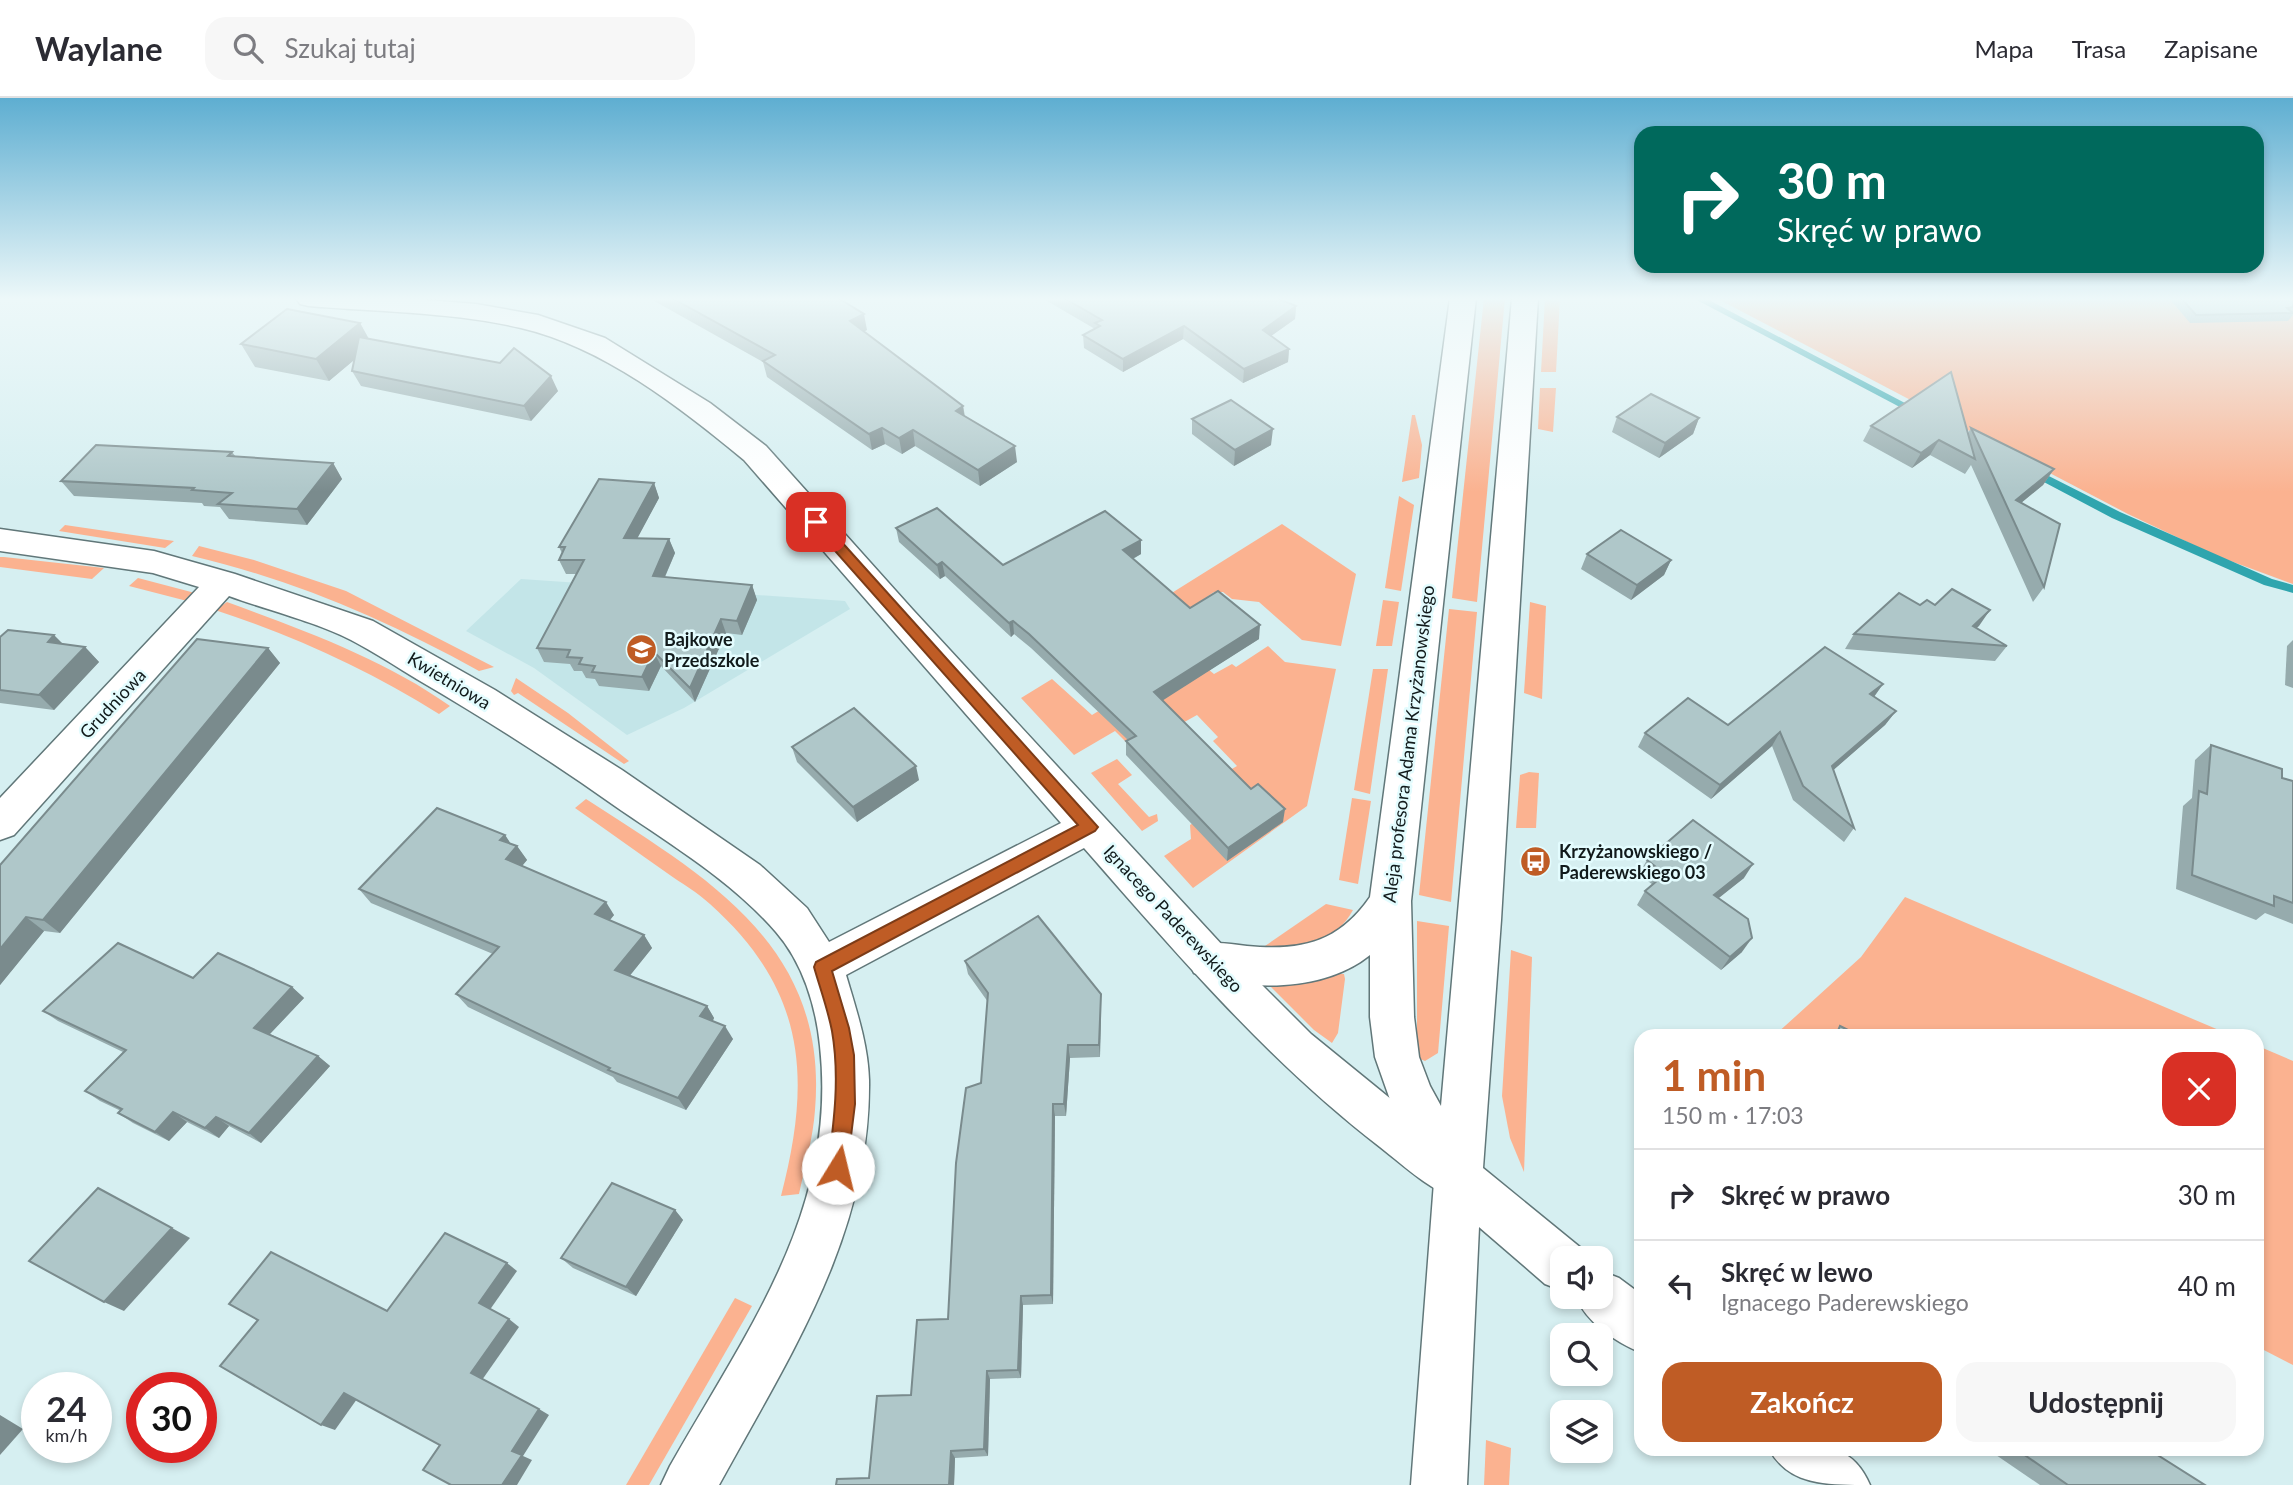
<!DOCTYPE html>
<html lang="pl">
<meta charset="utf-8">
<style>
body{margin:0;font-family:Lato,sans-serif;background:#f7f7f7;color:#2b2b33;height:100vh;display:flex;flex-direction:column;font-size:26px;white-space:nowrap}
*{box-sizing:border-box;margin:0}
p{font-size:23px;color:#7c7c81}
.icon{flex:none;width:38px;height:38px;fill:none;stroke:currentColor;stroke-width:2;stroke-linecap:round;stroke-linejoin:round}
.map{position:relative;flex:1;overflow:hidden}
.panel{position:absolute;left:1634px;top:931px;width:630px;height:427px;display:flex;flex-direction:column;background:#fff;border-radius:21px;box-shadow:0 4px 10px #0003}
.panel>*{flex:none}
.banner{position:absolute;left:1634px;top:28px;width:630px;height:147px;border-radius:21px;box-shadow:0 4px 10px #0003;background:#00695c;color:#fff;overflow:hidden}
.buttons{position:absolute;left:1550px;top:1148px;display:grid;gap:14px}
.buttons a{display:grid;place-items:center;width:63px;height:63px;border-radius:14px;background:#fff;box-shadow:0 4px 10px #0003;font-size:35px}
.speed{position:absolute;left:21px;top:1274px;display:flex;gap:14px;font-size:35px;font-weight:700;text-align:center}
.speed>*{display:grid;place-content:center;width:91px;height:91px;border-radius:50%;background:#fff;box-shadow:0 4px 10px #0003;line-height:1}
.speed small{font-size:18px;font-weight:400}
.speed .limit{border:10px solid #d22;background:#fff;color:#111}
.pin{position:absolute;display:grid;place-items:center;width:60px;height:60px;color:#fff;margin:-30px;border-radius:14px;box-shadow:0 4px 10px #0006}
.me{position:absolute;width:77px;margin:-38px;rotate:9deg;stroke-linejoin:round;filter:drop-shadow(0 0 5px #0008)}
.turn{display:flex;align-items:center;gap:24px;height:147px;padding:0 28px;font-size:32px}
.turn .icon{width:91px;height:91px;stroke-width:2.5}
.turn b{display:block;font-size:49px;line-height:60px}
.round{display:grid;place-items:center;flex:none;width:74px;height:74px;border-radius:21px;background:#f7f7f7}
.summary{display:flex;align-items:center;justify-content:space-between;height:119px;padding:0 28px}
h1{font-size:42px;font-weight:700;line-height:52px;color:#bf5c25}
.button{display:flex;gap:14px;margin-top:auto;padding:14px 28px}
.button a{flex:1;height:80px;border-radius:21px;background:#bf5c25;color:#fff;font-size:28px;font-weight:700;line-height:80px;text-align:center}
.button a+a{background:#f7f7f7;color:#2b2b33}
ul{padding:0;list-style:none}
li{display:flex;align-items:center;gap:21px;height:91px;padding:0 28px;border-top:2px solid #e1e1e2}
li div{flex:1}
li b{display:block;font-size:26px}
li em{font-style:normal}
header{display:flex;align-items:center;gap:42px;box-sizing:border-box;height:98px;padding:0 35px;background:#fff;border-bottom:2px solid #e1e1e2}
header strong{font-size:33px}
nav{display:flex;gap:38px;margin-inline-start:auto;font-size:24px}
.search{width:490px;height:63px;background:#f7f7f7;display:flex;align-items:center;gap:18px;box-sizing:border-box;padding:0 24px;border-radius:21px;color:#7c7c81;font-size:26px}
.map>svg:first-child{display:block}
.built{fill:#c3e5e8}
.green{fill:#fbb290}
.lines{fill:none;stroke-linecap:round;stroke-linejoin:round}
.stream{fill:#2fa5ae;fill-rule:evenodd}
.street-casing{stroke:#617779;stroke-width:3}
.secondary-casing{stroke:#617779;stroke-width:3}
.street{fill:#fff;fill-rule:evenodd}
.secondary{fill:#fff;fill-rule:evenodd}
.wall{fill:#96abad}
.shaded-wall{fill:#7a8b8d}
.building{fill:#afc7c9;stroke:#7a8b8d;stroke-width:2}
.route{fill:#bf5c25;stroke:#7c3c18;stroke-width:2}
.labels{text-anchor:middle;stroke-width:5;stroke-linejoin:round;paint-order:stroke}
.poi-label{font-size:18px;font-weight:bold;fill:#111a1b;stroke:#e3fcfe;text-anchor:start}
.street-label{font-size:18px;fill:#111a1b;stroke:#e3fcfe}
</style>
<header>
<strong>Waylane</strong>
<div class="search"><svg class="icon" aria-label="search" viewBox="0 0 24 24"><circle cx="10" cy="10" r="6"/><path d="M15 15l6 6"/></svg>Szukaj tutaj</div>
<nav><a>Mapa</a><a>Trasa</a><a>Zapisane</a></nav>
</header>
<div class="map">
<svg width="2293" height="1387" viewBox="0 0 2293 1387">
<rect width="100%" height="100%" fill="#d6eff1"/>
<polygon class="built" points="521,481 845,503 850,511 684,610 627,637 534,570 466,533"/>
<g class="green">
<polygon points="1484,200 1505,200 1477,504 1452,500"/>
<polygon points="1545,200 1560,200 1556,274 1541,274"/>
<polygon points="1716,200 2293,200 2293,486 2217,458 2128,416"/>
<polygon points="1540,290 1556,290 1553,334 1538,331"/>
<polygon points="1412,317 1415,317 1422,347 1419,380 1402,384"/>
<polygon points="1399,398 1414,407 1401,493 1385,490"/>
<polygon points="1282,426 1356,476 1341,548 1302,542 1259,504 1232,501 1223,494 1214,494 1185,514 1174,543 1214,576 1232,566 1236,569 1268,548 1285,564 1336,571 1307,708 1193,790 1164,758 1191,741 1190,727 1241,695 1173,705 1237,668 1213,643 1218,639 1197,617 1134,652 1115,633 1074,657 1021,600 1052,581 1092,617 1105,609 1111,533"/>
<polygon points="65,427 174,443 165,450 59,433"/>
<path d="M199,448L254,462L346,493L494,569L479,573C387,522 294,482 192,458Z"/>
<polygon points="0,459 4,459 104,470 92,481 0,469"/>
<polygon points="138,480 195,495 191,504 129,488"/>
<polygon points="1383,502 1399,504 1392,548 1376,548"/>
<path d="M227,504C303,532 384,561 450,608L439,616C369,572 294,538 215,512Z"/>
<polygon points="1530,504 1546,508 1542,601 1524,595"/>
<polygon points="1449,511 1477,514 1451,804 1419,797"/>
<polygon points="1373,571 1388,571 1370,696 1354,692"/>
<polygon points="516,580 568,615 629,663 624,666 518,595 514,597 511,593"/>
<polygon points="1117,661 1132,677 1118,686 1149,719 1157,716 1158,723 1142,733 1091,675"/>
<polygon points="1529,674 1539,675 1536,730 1516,730 1520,677"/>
<polygon points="1352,700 1371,703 1358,786 1339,782"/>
<path d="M586,701C706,779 829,847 815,1012C813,1040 805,1068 799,1096L781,1098C812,979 806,892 710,806C697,794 681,785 667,775C636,753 606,732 575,710Z"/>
<polygon points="1905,799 2233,938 1774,938 1861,859"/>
<path d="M1326,806L1353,812C1335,846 1297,851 1262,850Z"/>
<polygon points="1417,823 1449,828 1438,955 1425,963 1418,960 1417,954"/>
<polygon points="1511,852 1532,859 1524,1074 1510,1040 1502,998"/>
<polygon points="1339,876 1344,876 1345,881 1338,935 1332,945 1314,932 1269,887 1305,884"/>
<polygon points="2258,948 2293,963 2293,1267 2258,1249"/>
<polygon points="735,1200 752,1208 649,1387 626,1387"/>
<polygon points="1486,1342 1511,1350 1509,1387 1484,1387"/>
</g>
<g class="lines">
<g class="stream">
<polygon points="1693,200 1705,200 1922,314 1917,317 1913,316"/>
<polygon points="2031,369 2120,414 2272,481 2293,487 2293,495 2264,487 2112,420 2027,375 2025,373"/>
</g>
<defs>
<path id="street" d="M296,200H402L476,206L538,217L605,240L710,305L766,348L913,512L1224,849L1311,936L1397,1006L1471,1061L1478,1077L1471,1093L1454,1100C1426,1089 1403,1067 1380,1049C1268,963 1177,856 1084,750L846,877C856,911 868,946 869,982C871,1136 790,1257 719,1387H661L670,1368C747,1232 838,1113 820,948C816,908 803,865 776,834C731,782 668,745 612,706C550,662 485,621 420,583C397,569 374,554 351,542C316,524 267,512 229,498L14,737L0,742V700L199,489L153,475L0,453V431L154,453L235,476L373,523L495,592L622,672L760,767L807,810L829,844L1061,725L744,362C680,309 603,249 521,230C453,214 379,214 309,208L300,206Z"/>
<g id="secondary">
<path d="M1450,200H1476L1411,803L1414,919L1419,959L1430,988L1441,1008L1512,200H1538L1501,822L1483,1070L1581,1150L1585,1160H1563V1193L1545,1186L1479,1129L1467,1387H1411L1434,1084L1394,1013L1375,959L1370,919V857C1324,894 1246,894 1194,875L1188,862L1194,849C1212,842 1228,846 1247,848C1301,853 1338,845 1370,799Z"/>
<path d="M1601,1173L1619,1180L1642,1197V1255C1615,1244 1587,1225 1576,1199H1601Z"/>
<path d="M1769,1351C1814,1351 1849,1338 1870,1387C1824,1387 1789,1387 1769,1351Z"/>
</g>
</defs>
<use href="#street" class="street-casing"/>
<use href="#secondary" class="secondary-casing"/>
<use href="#street" class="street"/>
<use href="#secondary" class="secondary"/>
</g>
<g class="wall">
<polygon points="649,200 838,200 867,232 864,233 963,308 965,318 1017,364 980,388 915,348 902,356 885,346 872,352 767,279 763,264"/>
<polygon points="1042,200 1277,200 1296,208 1295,221 1271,238 1289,251 1288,264 1243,285 1183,241 1123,274 1084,250 1083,237 1095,231"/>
<polygon points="2169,200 2293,200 2293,217 2288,223 2190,225"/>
<polygon points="360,225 369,241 558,293 531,323 361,288 352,273 354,262 329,283 255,269 241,246"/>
<polygon points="1617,319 1699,320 1693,336 1659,360 1612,334"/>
<polygon points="1192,321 1271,347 1234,368 1192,336"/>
<polygon points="1871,328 1968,335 1971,330 2054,371 2043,387 2021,405 2044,489 2033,504 1971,367 1965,376 1930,357 1912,370 1863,343"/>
<polygon points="232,354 236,359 333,365 342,381 307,427 229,421 220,409 204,408 202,405 74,398 61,383"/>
<polygon points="654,385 659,400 637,440 669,441 675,455 665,479 752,487 757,502 742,537 726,535 695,604 661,568 649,593 599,588 595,581 586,580 582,573 574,573 570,566 544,564 537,550 577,476 566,476 559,462 562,455 559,449"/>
<polygon points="896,430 1003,467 1141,442 1141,456 1133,461 1190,510 1259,541 1162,602 1283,724 1227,763 1126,657 1126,643 1128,642 1031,550 1014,536 1011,539 945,478 940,481 899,444"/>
<polygon points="1587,456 1671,462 1664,477 1631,502 1581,471"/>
<polygon points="1935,507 1990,512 1976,530 2007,548 1995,563 1845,551 1854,536"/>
<polygon points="0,539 85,549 99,564 54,612 0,605"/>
<polygon points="2293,542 2293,590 2285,587 2287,548"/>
<polygon points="268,550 280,565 60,835 44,833 0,887 0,767"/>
<polygon points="1883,586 1874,599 1896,613 1885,627 1833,672 1854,730 1844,744 1793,702 1772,648 1711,701 1638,649 1645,635 1728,627"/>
<polygon points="2211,647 2282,680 2293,683 2293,826 2265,815 2256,822 2176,791 2183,708 2192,700 2195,662"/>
<polygon points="792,649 919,682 857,724 797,664"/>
<polygon points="505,737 511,746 517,748 527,762 522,768 614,817 610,822 644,837 652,850 630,877 707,908 714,920 713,923 733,941 686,1012 617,984 613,979 468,909 456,896 493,856 371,805 359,791"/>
<polygon points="1647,762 1744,780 1718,800 1742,854 1721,872 1637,807 1645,793 1653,787 1639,776"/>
<polygon points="965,863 1101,896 1100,959 1070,960 1066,1018 1055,1018 1053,1206 1023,1207 1021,1280 990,1281 988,1358 955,1360 954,1387 836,1387 869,1380 948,1221 981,985 988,904 968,876"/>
<polygon points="193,880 292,889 304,900 270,936 318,958 330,968 261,1045 229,1028 219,1040 187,1024 169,1043 133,1025 118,1015 121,1013 100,1003 85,993 123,954 58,923 43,913"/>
<polygon points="1840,928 1860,938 1832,938 1834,935"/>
<polygon points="675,1112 683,1122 636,1198 573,1170 561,1160"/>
<polygon points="1998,1351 2148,1351 2205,1387 2040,1387 1996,1357"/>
</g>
<g class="shaded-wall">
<polygon points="1296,208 1295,221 1261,245 1263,232"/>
<polygon points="864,216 867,232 853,239 850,223"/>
<polygon points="360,225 372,247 329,283 316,261"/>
<polygon points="1184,228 1183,241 1123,274 1123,261"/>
<polygon points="1289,251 1288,264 1243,285 1244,271"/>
<polygon points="551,278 558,293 531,323 524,308"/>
<polygon points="963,308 965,324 956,313"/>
<polygon points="1699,320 1693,336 1659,360 1665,345"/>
<polygon points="882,330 885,346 872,352 869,336"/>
<polygon points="1273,331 1271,347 1234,368 1235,352"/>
<polygon points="913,332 915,348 902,356 899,340"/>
<polygon points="1939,342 1930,357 1912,370 1921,355"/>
<polygon points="1015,348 1017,364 980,388 978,372"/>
<polygon points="333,365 342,381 307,427 297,411"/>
<polygon points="2054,371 2043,387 2010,414 2016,402"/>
<polygon points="654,385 659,400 630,454 624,440"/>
<polygon points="669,441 675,455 659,492 653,478"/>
<polygon points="1141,442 1141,456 1123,466 1123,452"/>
<polygon points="1671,462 1664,477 1631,502 1637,487"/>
<polygon points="942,464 945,478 940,481 937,467"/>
<polygon points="752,487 757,502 742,537 737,523"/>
<polygon points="1990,512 1979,528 1962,543 1973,528"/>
<polygon points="721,521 726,535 695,604 690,590"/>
<polygon points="1013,523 1014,536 1011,539 1009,525"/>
<polygon points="1260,527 1259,541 1154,608 1154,594"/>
<polygon points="54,537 69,552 48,544"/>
<polygon points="85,549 99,564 54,612 39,597"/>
<polygon points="268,550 280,565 60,835 43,822"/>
<polygon points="654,554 661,568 649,593 642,579"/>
<polygon points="1883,586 1873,600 1870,596"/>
<polygon points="1896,613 1885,627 1822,682 1832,668"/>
<polygon points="1780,634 1772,648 1711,701 1720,687"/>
<polygon points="916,668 919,682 857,724 853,709"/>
<polygon points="1285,711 1283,724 1227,763 1228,750"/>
<polygon points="505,737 514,751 500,742"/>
<polygon points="517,748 527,762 516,775 506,761"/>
<polygon points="1753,766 1744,780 1705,811 1714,797"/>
<polygon points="606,804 614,817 604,829 595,816"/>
<polygon points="26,819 44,833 0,887 0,851"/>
<polygon points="644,837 652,850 624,885 615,872"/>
<polygon points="1752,840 1742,854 1721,872 1730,859"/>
<polygon points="292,889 304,900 266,940 254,930"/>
<polygon points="1101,896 1101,909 1100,959 1099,947"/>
<polygon points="707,908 714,920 708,931 700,918"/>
<polygon points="725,928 733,941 686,1012 678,1000"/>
<polygon points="1068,947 1070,960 1066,1018 1064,1006"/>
<polygon points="318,958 330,968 261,1045 249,1035"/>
<polygon points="1053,1006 1055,1018 1053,1206 1051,1197"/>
<polygon points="173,1014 187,1024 169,1043 155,1034"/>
<polygon points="216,1019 229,1028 219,1040 205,1030"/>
<polygon points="675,1112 683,1122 636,1198 626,1189"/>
<polygon points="172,1130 190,1140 124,1213 104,1204"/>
<polygon points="507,1165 517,1173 489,1213 479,1205"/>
<polygon points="1021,1198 1023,1207 1021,1280 1018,1272"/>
<polygon points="509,1221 519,1229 482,1282 471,1275"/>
<polygon points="987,1273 990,1281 988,1358 984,1351"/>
<polygon points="344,1295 357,1301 335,1332 321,1327"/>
<polygon points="539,1311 549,1317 523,1358 532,1362 517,1387 502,1387 512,1353"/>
<polygon points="0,1317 23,1331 0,1357"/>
<polygon points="951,1353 955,1360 954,1387 949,1387"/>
</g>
<g class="building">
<polygon points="672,200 838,200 864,216 850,223 963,308 956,313 1015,348 978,372 913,332 899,340 882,330 869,336 763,263 775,257"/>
<polygon points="1064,200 1277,200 1296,208 1263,232 1289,251 1244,271 1184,228 1123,261 1083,237 1100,228 1095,225 1102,222"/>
<polygon points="2181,200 2293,200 2293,209 2287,210 2293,215 2196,217"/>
<polygon points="287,211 360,225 316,261 241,246"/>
<polygon points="359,239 500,265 514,250 551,278 524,308 352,273"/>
<polygon points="1951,274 1975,361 1939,342 1921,355 1871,328"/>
<polygon points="1651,296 1699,320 1665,345 1617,319"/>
<polygon points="1231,302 1273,331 1235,352 1192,321"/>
<polygon points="1971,330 2054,371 2016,402 2060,426 2044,489"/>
<polygon points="96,347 232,354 228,358 333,365 297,411 218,406 232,395 192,392 194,390 61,383"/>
<polygon points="599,381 654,385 624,440 669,441 653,478 752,487 737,523 721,521 690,590 654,554 642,579 592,574 595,568 579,566 582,560 567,559 570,552 537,550 584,462 559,462 565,449 559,449"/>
<polygon points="937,410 1003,467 1105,413 1141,442 1123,452 1190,510 1218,493 1260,527 1154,594 1251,691 1258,686 1285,711 1228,750 1126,643 1136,638 1029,536 1013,523 1009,525 942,464 937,467 896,430"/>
<polygon points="1621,432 1671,462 1637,487 1587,456"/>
<polygon points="1952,491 1990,512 1973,528 2007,548 1854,536 1899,495 1920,507 1927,502 1935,507"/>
<polygon points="8,532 54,537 48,544 85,549 39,597 0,592 0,539"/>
<polygon points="197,541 268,550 43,822 26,819 0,851 0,767"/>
<polygon points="1825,549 1883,586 1870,596 1896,613 1832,668 1854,730 1803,688 1780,634 1720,687 1645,635 1688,600 1728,627"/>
<polygon points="854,610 916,668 853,709 792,649"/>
<polygon points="2211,647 2282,671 2282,680 2293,683 2293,805 2274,798 2274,808 2192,777 2199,693 2207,696"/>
<polygon points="437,710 505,737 500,742 517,748 506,761 606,804 595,816 644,837 615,872 707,908 700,918 725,928 678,1000 608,972 610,970 456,896 499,849 359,791"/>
<polygon points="1693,722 1753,766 1714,797 1748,821 1752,840 1730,859 1645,793 1665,776 1647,762"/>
<polygon points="1038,818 1101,896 1099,947 1068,947 1064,1006 1053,1006 1051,1197 1021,1198 1018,1272 987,1273 984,1351 951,1353 949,1387 836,1387 837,1381 869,1380 877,1298 911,1297 917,1222 948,1221 956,1065 966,990 981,985 988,895 965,863"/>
<polygon points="118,845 193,880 218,855 292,889 254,930 318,958 249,1035 216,1019 205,1030 173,1014 155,1034 118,1015 122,1011 85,993 126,952 43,913"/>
<polygon points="1840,928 1860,938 1836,938"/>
<polygon points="612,1085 675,1112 626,1189 561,1160"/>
<polygon points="98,1090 172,1130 104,1204 29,1163"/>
<polygon points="445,1135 507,1165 479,1205 509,1221 471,1275 539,1311 512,1353 522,1357 502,1387 451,1387 423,1372 440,1347 344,1295 321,1327 220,1268 258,1222 229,1206 271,1154 387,1213"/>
<polygon points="2016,1351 2148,1351 2205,1387 2068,1387"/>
</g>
<linearGradient id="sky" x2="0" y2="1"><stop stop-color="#5eaed1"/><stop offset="0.51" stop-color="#edf8f9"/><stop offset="1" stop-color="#edf8f9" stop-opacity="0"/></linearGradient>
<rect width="2293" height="394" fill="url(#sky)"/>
<path class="route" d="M816,420L821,421L1098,729L1095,733L832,873L849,930L854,957L855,1006L847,1070L845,1077L838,1080L831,1077L828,1070C834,1024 840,979 832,933C828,912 820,890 814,869L816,864L1078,727L812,427L810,424Z"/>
<defs>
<symbol id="school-disc" viewBox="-11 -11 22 22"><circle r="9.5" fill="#bf5c25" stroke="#e3fcfe"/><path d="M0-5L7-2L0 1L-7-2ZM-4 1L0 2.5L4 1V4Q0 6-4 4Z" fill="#fff"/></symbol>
<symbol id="bus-disc" viewBox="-11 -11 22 22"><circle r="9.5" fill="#bf5c25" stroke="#e3fcfe"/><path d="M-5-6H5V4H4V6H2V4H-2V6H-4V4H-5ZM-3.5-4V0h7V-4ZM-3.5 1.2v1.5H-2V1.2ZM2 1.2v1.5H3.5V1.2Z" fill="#fff"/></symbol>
</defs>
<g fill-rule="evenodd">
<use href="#school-disc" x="624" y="534" width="35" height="35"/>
<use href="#bus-disc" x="1518" y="746" width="35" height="35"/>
</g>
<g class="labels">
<g class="poi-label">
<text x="664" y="548">Bajkowe<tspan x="664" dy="21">Przedszkole</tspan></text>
<text x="1559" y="760">Krzyżanowskiego /<tspan x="1559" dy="21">Paderewskiego 03</tspan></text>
</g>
<g class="street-label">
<text transform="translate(449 583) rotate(31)" y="6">Kwietniowa</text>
<text transform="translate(113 606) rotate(-47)" y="6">Grudniowa</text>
<text transform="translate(1409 646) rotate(-83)" y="6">Aleja profesora Adama Krzyżanowskiego</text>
<text transform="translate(1173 821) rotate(47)" y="6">Ignacego Paderewskiego</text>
</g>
</g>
</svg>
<div class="buttons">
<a><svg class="icon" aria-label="sound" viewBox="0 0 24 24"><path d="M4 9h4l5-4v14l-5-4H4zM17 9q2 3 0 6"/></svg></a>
<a><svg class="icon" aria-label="search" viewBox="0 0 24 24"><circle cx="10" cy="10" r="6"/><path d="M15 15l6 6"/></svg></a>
<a><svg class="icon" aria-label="layers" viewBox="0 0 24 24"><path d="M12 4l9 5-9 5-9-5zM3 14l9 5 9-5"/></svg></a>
</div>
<div class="speed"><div>24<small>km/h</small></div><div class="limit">30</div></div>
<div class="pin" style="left:816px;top:424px;background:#d93025"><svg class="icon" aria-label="arrive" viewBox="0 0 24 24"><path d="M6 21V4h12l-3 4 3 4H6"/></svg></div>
<svg class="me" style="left:838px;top:1070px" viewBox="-20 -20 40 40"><circle r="19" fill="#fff"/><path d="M0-13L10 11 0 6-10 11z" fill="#bf5c25"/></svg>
<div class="banner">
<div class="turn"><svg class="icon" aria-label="right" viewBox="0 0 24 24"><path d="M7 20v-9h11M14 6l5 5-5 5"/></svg><div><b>30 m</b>Skręć w prawo</div></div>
</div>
<section class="panel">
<div class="summary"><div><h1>1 min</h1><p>150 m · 17:03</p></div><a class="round" style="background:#d93025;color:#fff"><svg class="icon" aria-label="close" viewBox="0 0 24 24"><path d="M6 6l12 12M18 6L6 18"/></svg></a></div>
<ul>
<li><svg class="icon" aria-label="right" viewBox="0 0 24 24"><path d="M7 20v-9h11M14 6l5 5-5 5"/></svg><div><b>Skręć w prawo</b></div><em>30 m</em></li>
<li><svg class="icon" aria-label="left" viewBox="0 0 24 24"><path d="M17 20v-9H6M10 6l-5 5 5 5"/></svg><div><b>Skręć w lewo</b><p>Ignacego Paderewskiego</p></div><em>40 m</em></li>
</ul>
<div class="button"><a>Zakończ</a><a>Udostępnij</a></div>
</section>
</div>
